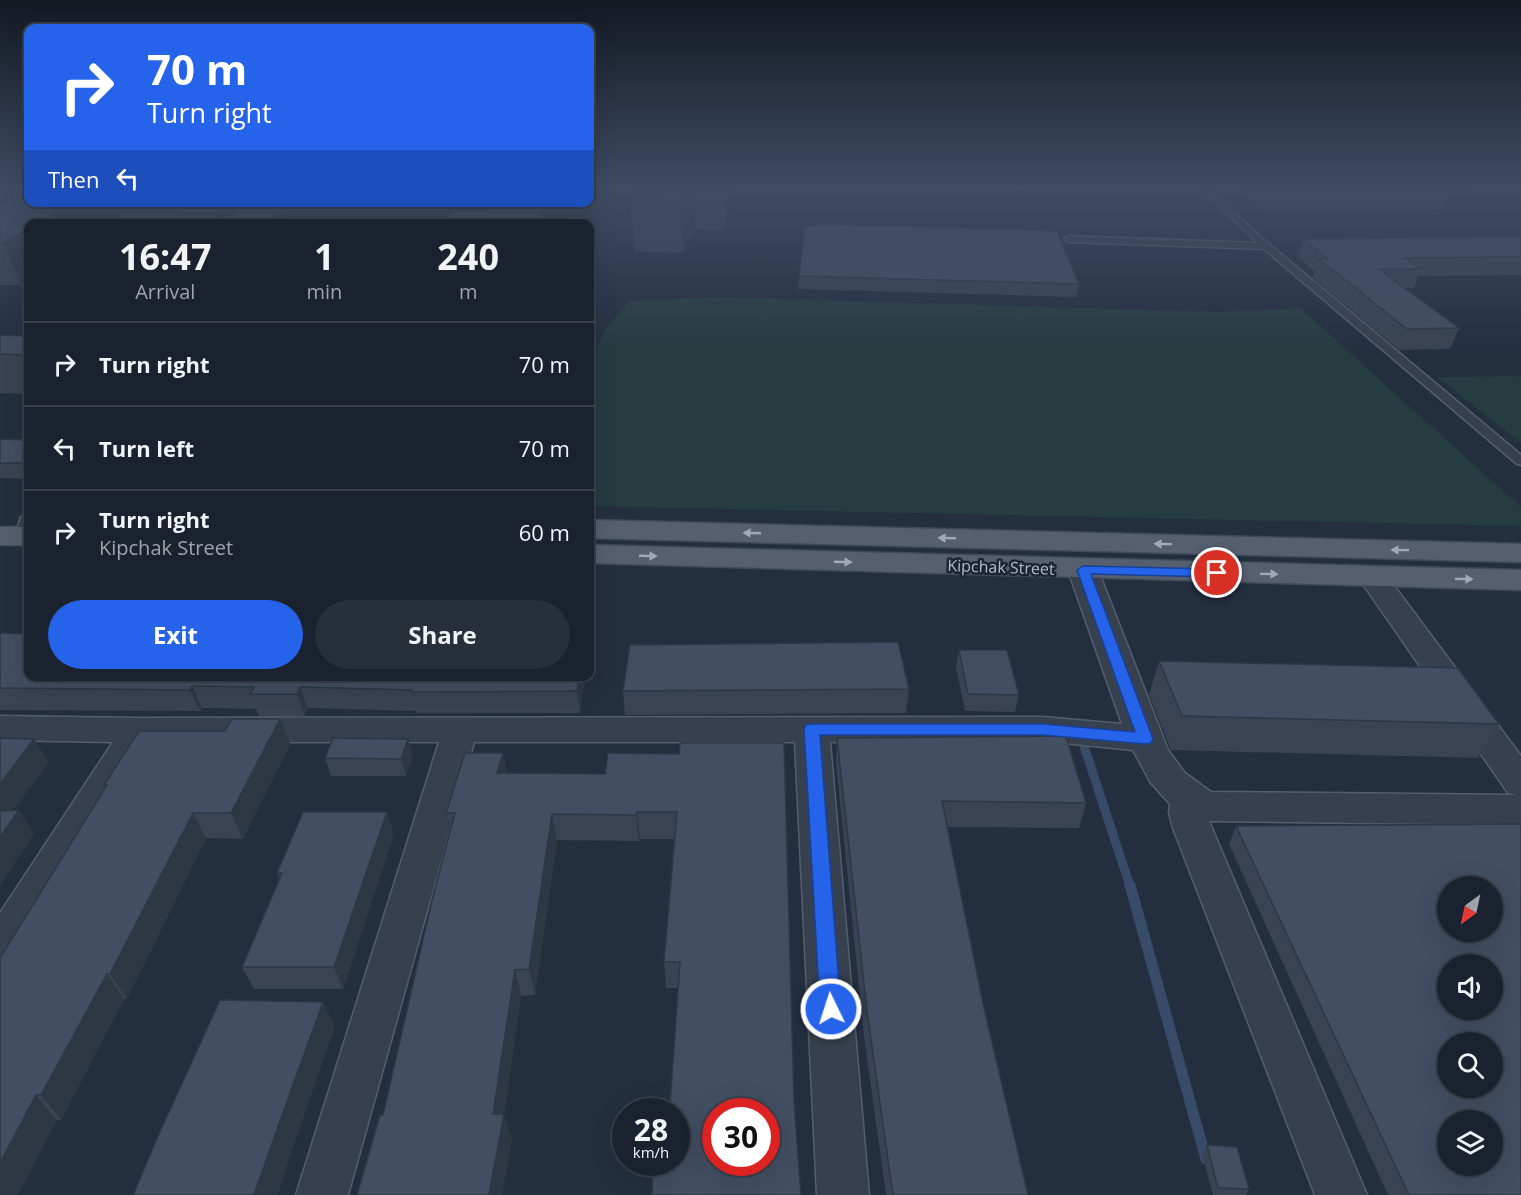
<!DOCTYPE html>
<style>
body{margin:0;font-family:"Open Sans",sans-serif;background:#272f3b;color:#f1f3f6;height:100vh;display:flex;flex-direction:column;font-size:22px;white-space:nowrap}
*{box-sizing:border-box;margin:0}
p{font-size:20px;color:#9fa4aa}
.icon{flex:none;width:33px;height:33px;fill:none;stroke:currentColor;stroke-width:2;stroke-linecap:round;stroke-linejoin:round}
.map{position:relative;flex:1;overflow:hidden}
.drawer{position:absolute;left:24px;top:219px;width:570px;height:462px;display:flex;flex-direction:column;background:#1a222f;border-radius:12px;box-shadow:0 6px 24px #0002,0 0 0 2px #383f4b}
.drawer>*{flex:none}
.hud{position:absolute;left:24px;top:24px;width:570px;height:183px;border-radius:12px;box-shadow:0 6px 24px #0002,0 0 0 2px #383f4b;background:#2563eb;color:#fff;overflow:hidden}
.needle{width:39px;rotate:213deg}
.fabs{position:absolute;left:1437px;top:876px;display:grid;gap:12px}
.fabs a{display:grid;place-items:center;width:66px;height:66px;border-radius:50%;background:#1a222f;box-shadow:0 6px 24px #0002,0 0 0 2px #383f4b;font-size:30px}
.speed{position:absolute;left:612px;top:1098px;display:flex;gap:12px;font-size:30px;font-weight:700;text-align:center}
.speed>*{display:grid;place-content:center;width:78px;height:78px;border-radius:50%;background:#1a222f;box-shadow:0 6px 24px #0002,0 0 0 2px #383f4b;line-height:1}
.speed small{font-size:15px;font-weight:400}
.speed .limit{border:9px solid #d22;background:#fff;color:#111}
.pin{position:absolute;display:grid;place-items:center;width:51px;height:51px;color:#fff;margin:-26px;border:3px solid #fff;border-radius:50%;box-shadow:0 2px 6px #0007}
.me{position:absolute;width:66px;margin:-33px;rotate:356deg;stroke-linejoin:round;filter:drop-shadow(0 0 4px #0008)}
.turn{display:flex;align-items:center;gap:21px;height:126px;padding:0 24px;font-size:27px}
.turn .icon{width:78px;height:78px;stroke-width:2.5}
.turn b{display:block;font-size:42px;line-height:51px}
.then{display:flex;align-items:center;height:57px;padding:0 24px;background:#0003;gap:12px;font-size:22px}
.eta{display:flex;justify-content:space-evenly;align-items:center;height:102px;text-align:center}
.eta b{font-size:36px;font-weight:700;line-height:42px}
.cta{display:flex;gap:12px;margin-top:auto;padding:12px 24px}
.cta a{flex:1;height:69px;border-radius:36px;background:#2563eb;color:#fff;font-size:24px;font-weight:700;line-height:69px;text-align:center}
.cta a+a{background:#272f3b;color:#f1f3f6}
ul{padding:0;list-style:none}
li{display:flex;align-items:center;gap:18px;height:84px;padding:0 24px;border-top:2px solid #383f4b}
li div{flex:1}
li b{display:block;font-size:22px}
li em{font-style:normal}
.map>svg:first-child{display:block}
.green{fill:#253c40}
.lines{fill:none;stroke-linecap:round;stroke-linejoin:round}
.stream-far1{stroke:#384b69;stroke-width:9}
.stream{stroke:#384b69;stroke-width:11}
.service-casing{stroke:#555e6d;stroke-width:3}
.minor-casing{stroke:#555e6d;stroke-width:3}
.primary-casing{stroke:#404958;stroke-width:3}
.service{fill:#37404f;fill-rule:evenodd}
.minor{fill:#37404f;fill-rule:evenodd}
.primary{fill:#555f6f;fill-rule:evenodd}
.wall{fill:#394353}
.shaded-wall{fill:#2e3744}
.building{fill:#424e61;stroke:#2e3744;stroke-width:1.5;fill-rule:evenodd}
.oneway{fill:#a0a9b8}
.route{fill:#2563eb;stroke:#184099;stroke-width:1.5}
.labels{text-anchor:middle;stroke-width:5;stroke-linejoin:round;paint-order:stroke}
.street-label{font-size:16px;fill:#b3bbca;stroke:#1c2534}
</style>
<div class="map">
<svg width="1521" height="1195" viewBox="0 0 1521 1195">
<rect width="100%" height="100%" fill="#232e3f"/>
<g class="green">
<polygon points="716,297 1218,312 1300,308 1521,507 1521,526 590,506 590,369 604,331 629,301"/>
<polygon points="1521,376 1521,443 1437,377"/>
</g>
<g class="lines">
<polyline class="stream-far1" points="1084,746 1130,886"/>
<polyline class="stream" points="1130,885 1206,1159"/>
<defs>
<g id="service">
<polygon points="1201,189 1209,189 1269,244 1521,455 1521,465 1517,464 1264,249 1068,242 1064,239 1068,236 1258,243"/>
<polygon points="28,513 28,529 20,529 18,526 21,517"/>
</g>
<polygon id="minor" points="1083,561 1093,564 1098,570 1168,750 1185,773 1211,792 1516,795 1508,793 1358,577 1363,571 1373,568 1383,571 1521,756 1521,825 1209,821 1367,1195 1315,1195 1173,828 1169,813 1170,804 1151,783 1133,750 1043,741 830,742 869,1195 817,1195 795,742 474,742 348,1195 296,1195 439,742 149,742 15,962 0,968 0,913 113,742 0,740 0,716 139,718 1043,717 1122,724 1068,570 1073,564"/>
<g id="primary">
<polygon points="590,520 1521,544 1521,562 590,538"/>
<rect x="0" y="527" width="28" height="18"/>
<polygon points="590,545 1521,570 1521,590 590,563"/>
</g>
</defs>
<use href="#service" class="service-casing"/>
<use href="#minor" class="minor-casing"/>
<use href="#primary" class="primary-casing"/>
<use href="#service" class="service"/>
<use href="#minor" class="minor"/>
<use href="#primary" class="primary"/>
</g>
<g class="wall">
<polygon points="0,189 28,189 28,202 577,202 565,224 488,211 492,207 288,203 281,208 285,224 177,224 177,221 122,220 117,224 28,224 28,281 22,285 0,285"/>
<polygon points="634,189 732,189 732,211 726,231 695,230 683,253 635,252 635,249 634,249 630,196"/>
<polygon points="1238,189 1467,189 1465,193 1450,193 1443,210 1266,211"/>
<polygon points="1521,237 1521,275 1418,276 1414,288 1404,288 1459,328 1450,349 1399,350 1313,278 1315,272 1298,257 1303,239"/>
<polygon points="799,276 1079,284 1077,297 798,289"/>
<polygon points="0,335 28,336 28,394 0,393"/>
<polygon points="0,439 28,440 28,479 0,478"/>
<polygon points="0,633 28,676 585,676 580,713 417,713 416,711 308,708 305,716 259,716 256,709 202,708 200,711 0,710"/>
<polygon points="959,650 1019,695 1015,712 965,711 956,667"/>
<polygon points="1159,661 1499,724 1478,758 1171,750 1149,695"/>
<polygon points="909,689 906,713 625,715 623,691"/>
<polygon points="280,719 290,744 243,839 206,838 127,999 124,999 61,1120 57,1120 0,1195 105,787 104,785 225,731"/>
<polygon points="837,738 1086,803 1079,828 947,827 984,1008 1028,1195 886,1195 864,1036 836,763"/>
<polygon points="784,743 670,1104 678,988 666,988 664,962 674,839 640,839 639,841 557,840 535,995 521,996 504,1114 512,1139 502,1195 357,1195 383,1115 451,830 446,813 503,753 507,773 605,774 679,754"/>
<polygon points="413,756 406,776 331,776 325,758"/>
<polygon points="1236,826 1521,1195 1388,1195 1229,844"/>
<polygon points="394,834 343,989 254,989 242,967 280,879 277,873"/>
<polygon points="1207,1145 1249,1189 1246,1195 1213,1195 1202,1154"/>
</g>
<g class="shaded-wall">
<polygon points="687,189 694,189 695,230 683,253 681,200"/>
<polygon points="725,189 732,189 732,211 726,231"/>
<polygon points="74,202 115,202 122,220 117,224 37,224"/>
<polygon points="228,202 288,202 281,208 285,224 215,224 212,214"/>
<polygon points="549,202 577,202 565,224 535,224"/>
<polygon points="28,229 28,281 22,285 3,243"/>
<polygon points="579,676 585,676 580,713 577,691"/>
<polygon points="192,686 202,708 200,711 190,690"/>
<polygon points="300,687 308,708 305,716 297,694"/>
<polygon points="280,719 290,744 243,839 231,813"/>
<polygon points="34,739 49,762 0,829 0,784"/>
<polygon points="408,739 413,756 406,776 401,759"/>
<polygon points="503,753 508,779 497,773"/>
<polygon points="19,810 34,834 0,886 0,837"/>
<polygon points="387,812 394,834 343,989 334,967"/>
<polygon points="637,812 640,839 639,841 636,815"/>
<polygon points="193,813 206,838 127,999 110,974"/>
<polygon points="552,814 557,840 535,995 529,969"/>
<polygon points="515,970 521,996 504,1118 504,1114 512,1139 502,1195 489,1195 493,1114"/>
<polygon points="107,974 124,999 61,1120 41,1095"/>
<polygon points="323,1002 335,1027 290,1156 278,1195 254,1195 276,1132"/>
<polygon points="36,1095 57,1120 18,1195 0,1195 0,1163"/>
</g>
<g class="building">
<polygon points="13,189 28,189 28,202 74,202 37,224 28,224 28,229 3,243 0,243 0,204 12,199"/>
<polygon points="634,189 687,189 681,200 632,199 633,196 630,196"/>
<polygon points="190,202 228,202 212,214 174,214"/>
<polygon points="495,202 549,202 535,224 443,224 454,211 488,211"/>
<polygon points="241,207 281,208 261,224 219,224"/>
<polygon points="820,224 1057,231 1079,284 799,276 805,227"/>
<polygon points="1521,237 1521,257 1405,258 1421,269 1379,269 1459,328 1407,329 1319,259 1328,259 1303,239"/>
<polygon points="0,335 28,336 28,355 0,354"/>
<polygon points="0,439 28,440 28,463 0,463"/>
<polygon points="0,633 28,634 28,676 579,676 577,691 411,692 412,690 300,687 297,694 250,694 254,687 192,686 190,690 0,688"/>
<polygon points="898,642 909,689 623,691 630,645"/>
<polygon points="959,650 1007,650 1019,695 968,694"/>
<polygon points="1159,661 1458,668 1499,724 1182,716"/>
<polygon points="232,719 280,719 231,813 193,813 110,974 107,974 41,1095 36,1095 0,1163 0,958 107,785 104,785 139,731 225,731"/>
<polygon points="1066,736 1086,803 942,801 984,1008 1028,1195 893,1195 867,1011 837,738"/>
<polygon points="0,738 34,739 0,784"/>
<polygon points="333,738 408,739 401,759 325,758"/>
<path d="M680,743H784L794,1100L801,1195H652L653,1162H676V1112H656V1105L670,1104L680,962H664L677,812H637L636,815L552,814L529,969L515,970L493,1114H504L489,1195H357L380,1115H383L433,896L455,813H446L465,753H503L497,773L605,774L608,753L679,754ZM716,1112H766V1162H716Z"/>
<polygon points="19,810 0,837 0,811"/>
<polygon points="303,812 387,812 334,967 242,967 282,873 277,873"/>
<path d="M1521,824V1195H1409L1236,826ZM1448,886H1492V932H1448ZM1448,964H1492V1010H1448ZM1448,1042H1492V1088H1448ZM1448,1120H1492V1166H1448Z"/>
<polygon points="220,1000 323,1002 276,1132 254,1195 133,1195 158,1136"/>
<polygon points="1207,1145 1237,1147 1249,1189 1218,1188"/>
</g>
<defs><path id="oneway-solid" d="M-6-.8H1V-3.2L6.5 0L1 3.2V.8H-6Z" transform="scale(1.5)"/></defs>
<g class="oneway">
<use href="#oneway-solid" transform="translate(752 533) rotate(-178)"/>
<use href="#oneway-solid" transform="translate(947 538) rotate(-178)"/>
<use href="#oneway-solid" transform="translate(1163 544) rotate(-179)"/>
<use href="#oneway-solid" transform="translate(1400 550) rotate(-179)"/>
<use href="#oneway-solid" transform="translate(648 556) rotate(2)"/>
<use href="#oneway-solid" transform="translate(843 562) rotate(2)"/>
<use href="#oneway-solid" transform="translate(1269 574) rotate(1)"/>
<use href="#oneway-solid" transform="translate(1464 579) rotate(1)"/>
</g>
<linearGradient id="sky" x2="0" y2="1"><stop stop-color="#131923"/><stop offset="0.53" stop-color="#3f4c63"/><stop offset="1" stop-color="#3f4c63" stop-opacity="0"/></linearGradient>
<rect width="1521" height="356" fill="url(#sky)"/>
<polygon class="route" points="1083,566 1217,569 1224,573 1217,577 1091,574 1153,739 1151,743 1145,744 1043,735 820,735 841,1009 838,1015 831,1018 823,1015 820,1009 804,729 806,725 812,724 1043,724 1135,732 1077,570"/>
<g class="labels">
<g class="street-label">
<text transform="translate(1001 567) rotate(2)" y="6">Kipchak Street</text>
</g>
</g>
</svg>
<div class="fabs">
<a><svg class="needle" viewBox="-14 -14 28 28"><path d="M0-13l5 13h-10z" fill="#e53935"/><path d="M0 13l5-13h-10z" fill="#9fa4aa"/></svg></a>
<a><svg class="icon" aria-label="sound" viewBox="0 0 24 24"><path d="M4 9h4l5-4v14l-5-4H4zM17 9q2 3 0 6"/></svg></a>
<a><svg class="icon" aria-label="search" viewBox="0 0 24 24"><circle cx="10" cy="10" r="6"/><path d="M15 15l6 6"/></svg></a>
<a><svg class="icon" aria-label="layers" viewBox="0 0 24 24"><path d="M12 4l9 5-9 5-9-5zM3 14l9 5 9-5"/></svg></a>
</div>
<div class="speed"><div>28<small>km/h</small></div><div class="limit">30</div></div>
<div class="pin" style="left:1217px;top:573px;background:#d93025"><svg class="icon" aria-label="arrive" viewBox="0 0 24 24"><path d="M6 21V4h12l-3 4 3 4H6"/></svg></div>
<svg class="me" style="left:831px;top:1009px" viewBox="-20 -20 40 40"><circle r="17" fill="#2563eb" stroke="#fff" stroke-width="3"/><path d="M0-11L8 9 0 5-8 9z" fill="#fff"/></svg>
<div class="hud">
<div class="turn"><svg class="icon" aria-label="right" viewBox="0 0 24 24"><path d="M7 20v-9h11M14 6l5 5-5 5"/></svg><div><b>70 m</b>Turn right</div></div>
<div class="then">Then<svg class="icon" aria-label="left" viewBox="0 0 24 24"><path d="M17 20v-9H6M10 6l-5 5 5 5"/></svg></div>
</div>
<section class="drawer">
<div class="eta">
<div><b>16:47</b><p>Arrival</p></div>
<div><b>1</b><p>min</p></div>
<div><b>240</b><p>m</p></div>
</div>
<ul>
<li><svg class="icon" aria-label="right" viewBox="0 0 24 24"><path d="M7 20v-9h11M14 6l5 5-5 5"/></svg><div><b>Turn right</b></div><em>70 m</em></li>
<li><svg class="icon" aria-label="left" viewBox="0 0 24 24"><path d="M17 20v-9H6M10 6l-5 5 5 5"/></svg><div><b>Turn left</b></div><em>70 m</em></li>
<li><svg class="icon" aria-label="right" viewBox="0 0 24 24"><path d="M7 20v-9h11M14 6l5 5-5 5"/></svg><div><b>Turn right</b><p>Kipchak Street</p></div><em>60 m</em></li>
</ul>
<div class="cta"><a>Exit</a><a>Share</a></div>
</section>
</div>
